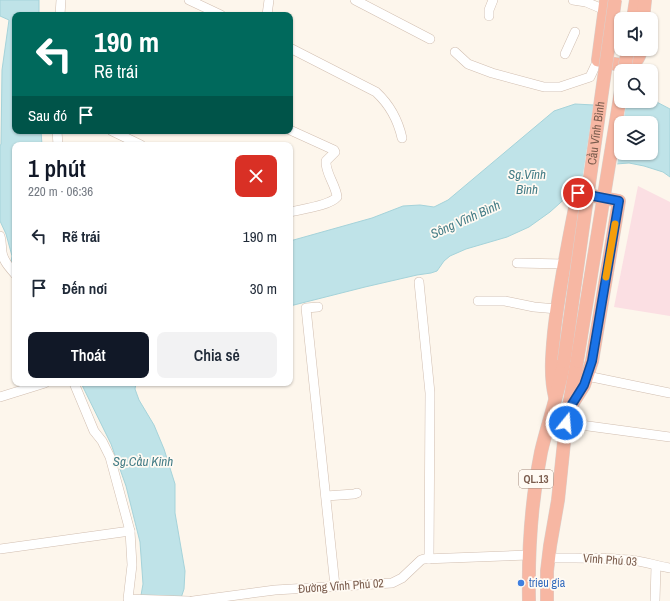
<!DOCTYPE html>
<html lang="vi">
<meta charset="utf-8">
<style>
body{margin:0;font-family:"Archivo Narrow",sans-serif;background:#f2f2f3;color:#1f2937;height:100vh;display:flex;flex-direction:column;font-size:15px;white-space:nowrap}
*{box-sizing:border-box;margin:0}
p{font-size:13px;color:#747a83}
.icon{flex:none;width:22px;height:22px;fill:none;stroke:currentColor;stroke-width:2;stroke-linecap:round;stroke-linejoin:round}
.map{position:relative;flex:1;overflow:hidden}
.panel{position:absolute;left:12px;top:142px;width:281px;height:244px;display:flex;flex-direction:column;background:#fff;border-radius:8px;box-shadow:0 1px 3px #0004}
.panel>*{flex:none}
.guide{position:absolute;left:12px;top:12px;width:281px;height:122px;border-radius:8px;box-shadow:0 1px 3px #0004;background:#00695c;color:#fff;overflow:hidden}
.buttons{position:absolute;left:614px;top:12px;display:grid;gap:8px}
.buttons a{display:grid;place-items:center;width:44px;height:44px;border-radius:8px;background:#fff;box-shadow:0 1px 3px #0004;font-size:20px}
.pin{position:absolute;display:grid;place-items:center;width:34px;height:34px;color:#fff;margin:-17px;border:2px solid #fff;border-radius:50%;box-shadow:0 1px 4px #0007}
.me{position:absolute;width:44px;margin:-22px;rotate:17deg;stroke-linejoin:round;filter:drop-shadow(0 0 3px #0008)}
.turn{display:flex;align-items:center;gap:14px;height:84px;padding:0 16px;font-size:18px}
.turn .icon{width:52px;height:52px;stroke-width:2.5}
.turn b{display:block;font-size:28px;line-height:34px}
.then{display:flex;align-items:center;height:38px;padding:0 16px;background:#0003;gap:8px;font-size:15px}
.round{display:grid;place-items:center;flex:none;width:42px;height:42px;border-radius:8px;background:#f2f2f3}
.summary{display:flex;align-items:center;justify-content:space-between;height:68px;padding:0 16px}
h1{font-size:24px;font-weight:600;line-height:30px;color:#111827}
.action{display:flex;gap:8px;margin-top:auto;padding:8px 16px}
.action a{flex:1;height:46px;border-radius:8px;background:#111827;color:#fff;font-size:16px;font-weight:600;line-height:46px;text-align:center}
.action a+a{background:#f2f2f3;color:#1f2937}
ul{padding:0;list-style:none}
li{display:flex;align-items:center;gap:12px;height:52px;padding:0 16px}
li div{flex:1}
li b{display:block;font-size:15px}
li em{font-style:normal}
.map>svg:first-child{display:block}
.medical{fill:#fbdfe3}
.water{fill:#bfe3e8;stroke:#a5d3da;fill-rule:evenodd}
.pier{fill:#fdf6ec}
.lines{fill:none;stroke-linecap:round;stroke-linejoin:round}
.minor-casing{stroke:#d1beb0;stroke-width:10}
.highway-casing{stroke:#dad1cd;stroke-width:14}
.minor{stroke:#fff;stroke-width:9}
.highway{stroke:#f7b7a3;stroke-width:13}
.highway-bridge-casing{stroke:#dad1cd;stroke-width:14;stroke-linecap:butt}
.highway-bridge{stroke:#f7b7a3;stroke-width:13}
.route-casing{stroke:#114b97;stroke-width:10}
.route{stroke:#1a73e8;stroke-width:7}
.slow{stroke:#f59e0b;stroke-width:7}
.shop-dot{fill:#3f7fe0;stroke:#fffaf3;stroke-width:1.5}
.labels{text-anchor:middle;stroke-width:3.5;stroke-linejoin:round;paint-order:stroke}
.shield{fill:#fffaf3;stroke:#a28b7f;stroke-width:1}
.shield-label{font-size:11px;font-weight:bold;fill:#7a5c4d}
.street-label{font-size:12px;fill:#7a5c4d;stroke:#fffaf3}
.shop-label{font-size:12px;fill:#366cbe;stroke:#fffaf3;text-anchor:start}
.water-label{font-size:13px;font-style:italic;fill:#437c86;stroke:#fffaf3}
</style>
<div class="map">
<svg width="670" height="601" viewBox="0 0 670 601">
<rect width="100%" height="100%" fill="#fdf6ec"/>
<polygon class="medical" points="638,186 670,202 670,316 614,307"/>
<g class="water">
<polygon points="0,0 39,0 39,15 15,15 15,131 41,131 42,145 15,145 15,268 11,262 12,256 6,234 0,221 0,146 1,144 2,70 9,20 0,16"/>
<path d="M651,99L670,109V177L663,172L644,166L629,163L616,164L589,177L550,212L529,227L507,237L466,249L450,256L444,261L437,271L431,273L417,275L365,287L290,306V241L372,218L403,206L420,205L434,207L448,200L554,111L575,104L632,107L640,101H651ZM621,123H651V153H621Z"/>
<polygon points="81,383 136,383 135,389 139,400 154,425 164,449 175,484 175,513 185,571 184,589 180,601 140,601 143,584 140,542 126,486 111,444"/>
</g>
<polygon class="pier" points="594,102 626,105 623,123 621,123 621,138 617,166 604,170 591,179 581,188"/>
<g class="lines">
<defs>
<g id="minor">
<polyline points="189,0 221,15"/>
<polyline points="355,0 430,39"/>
<polyline points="573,0 586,2 605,10"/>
<polyline points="60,15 61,0"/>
<polyline points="267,15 269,0"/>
<polyline points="489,16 489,10 493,0"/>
<path d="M290,48L376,92C390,105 398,120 402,138"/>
<polyline points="455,52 468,64 492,73 544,87 560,87 590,77 598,60"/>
<polyline points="565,54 575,32"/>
<path d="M290,130L334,150L335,152L326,161C325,173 336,185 337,197C329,206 302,209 290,212"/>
<polyline points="57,131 58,145"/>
<polyline points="112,131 141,145"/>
<path d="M0,236C2,242 1,246 2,252C3,261 10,268 15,274"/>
<polyline points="517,263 565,264"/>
<polyline points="419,282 430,393 429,559"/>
<polyline points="478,301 505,301 534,307 557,309"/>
<polyline points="318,307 306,308 335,586"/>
<polyline points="587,376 670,393"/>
<polyline points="74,383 94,431 102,441 110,457 130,531 132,565 128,599 189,601"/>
<polyline points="0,397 45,383"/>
<polyline points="566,423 670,437"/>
<polyline points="326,496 354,494 357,493"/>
<polyline points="0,549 130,531"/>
<path d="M549,558C576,558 603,557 630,560C644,561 656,566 670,568"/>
<polyline points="193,601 275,590 392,583 402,578 421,560 424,559 529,555"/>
<polyline points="655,601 656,566"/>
</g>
<g id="highway">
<path d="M606,0L598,60C615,64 637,73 641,49"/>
<polyline points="633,19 636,0"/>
<polyline points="643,19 645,0"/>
<path d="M555,397C550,376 552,354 554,333C559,286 569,239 578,193L619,201L592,361L584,385L569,409"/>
<path d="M529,601C528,551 531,502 541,452C548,422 559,392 564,361"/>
<polyline points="547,601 547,571 550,546 558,500 566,423 577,361"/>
</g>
</defs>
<use href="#minor" class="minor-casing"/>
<use href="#highway" class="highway-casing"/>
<use href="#minor" class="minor"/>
<use href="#highway" class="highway"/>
<defs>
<g id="highway-bridge">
<polyline points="624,71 628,49"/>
<path id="s1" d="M564,361L615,0"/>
<polyline points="577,361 621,91"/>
</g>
</defs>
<use href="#highway-bridge" class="highway-bridge-casing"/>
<use href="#highway-bridge" class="highway-bridge"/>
</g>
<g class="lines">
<defs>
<polyline id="route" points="566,423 569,409 584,385 592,361 619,201 578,193"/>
</defs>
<use href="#route" class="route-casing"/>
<use href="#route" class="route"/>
<polyline class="slow" points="606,277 615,224"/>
</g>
<circle class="shop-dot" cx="521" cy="583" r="4"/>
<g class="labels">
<rect class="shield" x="519" y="470" width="34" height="18" rx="3"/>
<g class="shield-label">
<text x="536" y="483">QL.13</text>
</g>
<g class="street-label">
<text dy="4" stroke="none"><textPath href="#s1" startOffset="230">Cầu Vĩnh Bình</textPath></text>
<text transform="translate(610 560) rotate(4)" y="4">Vĩnh Phú 03</text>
<text transform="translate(341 586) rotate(-4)" y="4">Đường Vĩnh Phú 02</text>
</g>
<g class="shop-label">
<text x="529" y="587">trieu gia</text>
</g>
<g class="water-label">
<text x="527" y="179">Sg.Vĩnh<tspan x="527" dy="15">Bình</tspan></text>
<text transform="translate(465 219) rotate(-24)" y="5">Sông Vĩnh Bình</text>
<text x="143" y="466">Sg.Cầu Kinh</text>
</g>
</g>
</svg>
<div class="buttons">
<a><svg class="icon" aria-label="sound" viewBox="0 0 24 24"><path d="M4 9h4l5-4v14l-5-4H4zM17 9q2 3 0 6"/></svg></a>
<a><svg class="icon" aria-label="search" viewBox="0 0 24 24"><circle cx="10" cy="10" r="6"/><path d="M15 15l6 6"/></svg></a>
<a><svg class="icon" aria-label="layers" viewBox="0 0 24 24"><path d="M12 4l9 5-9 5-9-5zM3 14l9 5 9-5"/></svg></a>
</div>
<div class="pin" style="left:578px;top:193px;background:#d93025"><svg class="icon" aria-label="arrive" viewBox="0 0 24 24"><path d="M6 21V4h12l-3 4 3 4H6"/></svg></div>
<svg class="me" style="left:566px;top:423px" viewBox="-20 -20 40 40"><circle r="17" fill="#1a73e8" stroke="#fff" stroke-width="3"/><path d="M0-11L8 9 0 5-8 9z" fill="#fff"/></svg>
<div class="guide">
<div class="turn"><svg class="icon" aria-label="left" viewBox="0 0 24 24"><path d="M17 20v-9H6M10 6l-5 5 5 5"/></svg><div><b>190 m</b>Rẽ trái</div></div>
<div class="then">Sau đó<svg class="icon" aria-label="arrive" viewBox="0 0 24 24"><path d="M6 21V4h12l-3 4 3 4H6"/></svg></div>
</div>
<section class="panel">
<div class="summary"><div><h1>1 phút</h1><p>220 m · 06:36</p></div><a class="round" style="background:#d93025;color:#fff"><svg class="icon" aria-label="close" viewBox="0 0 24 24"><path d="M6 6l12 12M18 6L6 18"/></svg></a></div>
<ul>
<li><svg class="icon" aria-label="left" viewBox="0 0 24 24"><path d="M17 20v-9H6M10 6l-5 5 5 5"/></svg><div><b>Rẽ trái</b></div><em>190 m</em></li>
<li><svg class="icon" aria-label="arrive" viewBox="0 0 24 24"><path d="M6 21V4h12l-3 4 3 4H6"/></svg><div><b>Đến nơi</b></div><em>30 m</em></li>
</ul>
<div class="action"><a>Thoát</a><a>Chia sẻ</a></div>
</section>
</div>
